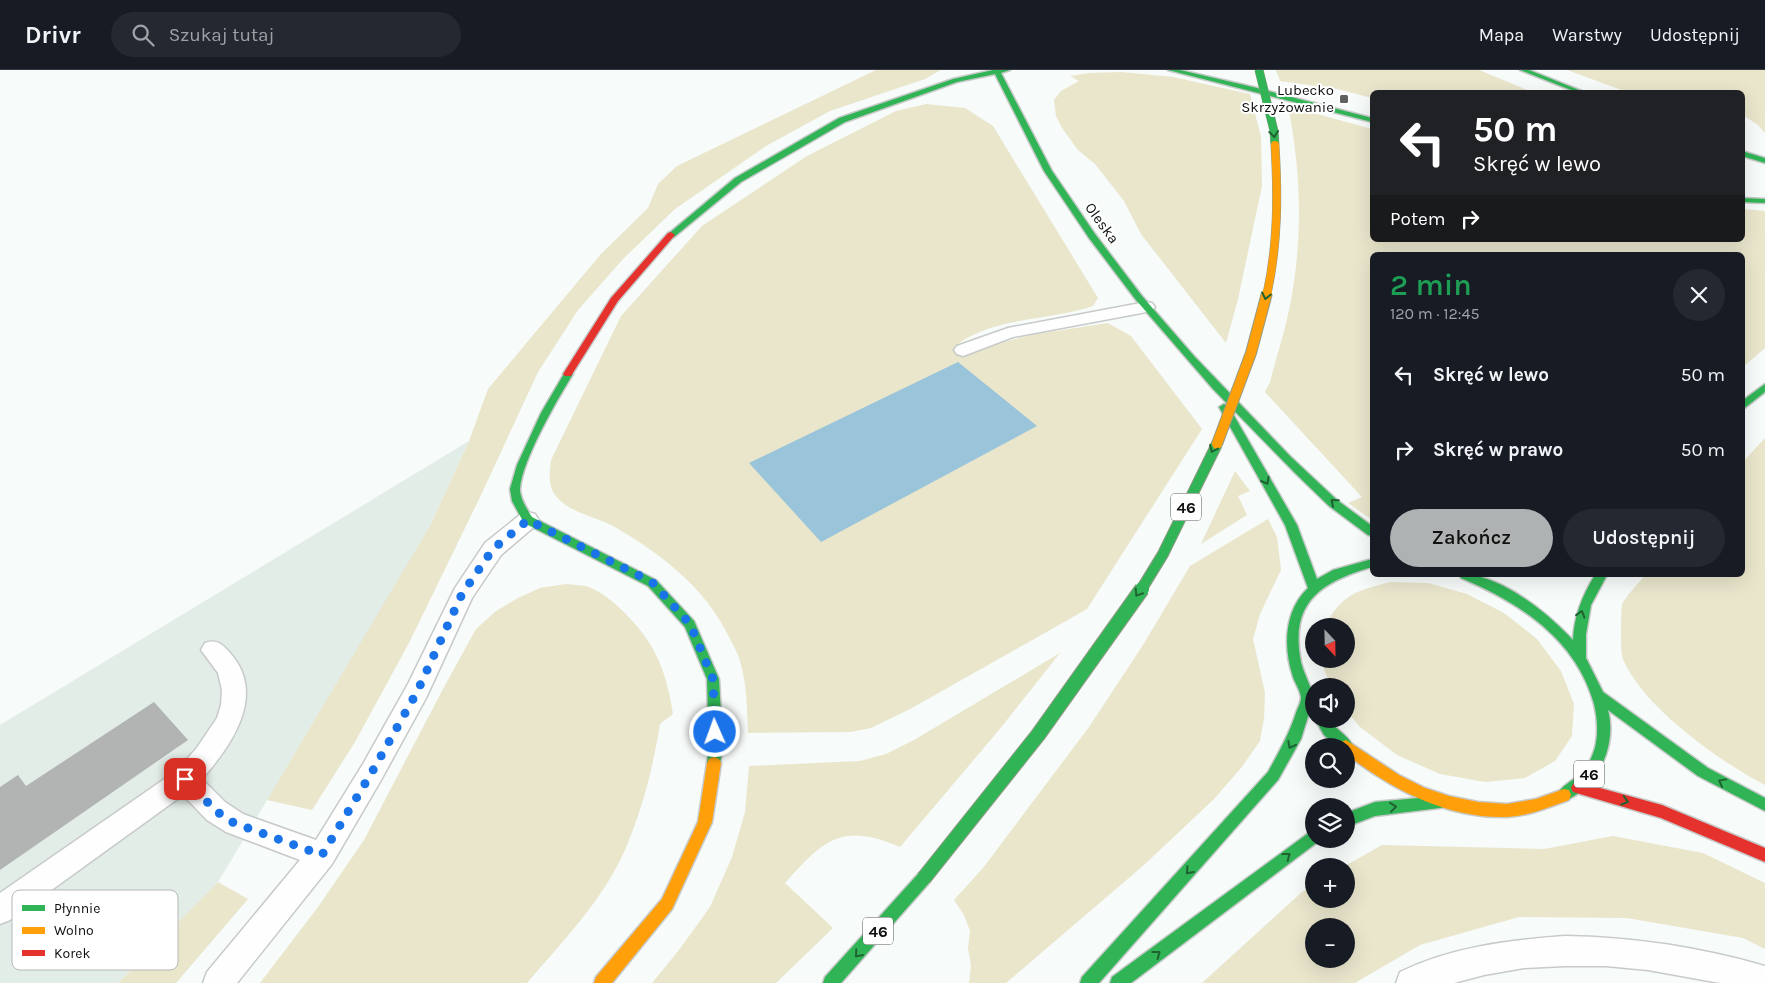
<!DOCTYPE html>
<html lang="pl">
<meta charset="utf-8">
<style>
body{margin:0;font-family:Karla,sans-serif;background:#242831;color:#f1f3f6;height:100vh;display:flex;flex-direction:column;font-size:19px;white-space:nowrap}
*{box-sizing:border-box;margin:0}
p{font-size:16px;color:#9ea1a6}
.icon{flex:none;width:28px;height:28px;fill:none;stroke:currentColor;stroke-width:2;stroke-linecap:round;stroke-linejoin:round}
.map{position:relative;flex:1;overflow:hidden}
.drawer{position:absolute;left:1370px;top:182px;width:375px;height:325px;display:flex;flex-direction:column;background:#171b24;border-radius:8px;box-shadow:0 5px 20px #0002}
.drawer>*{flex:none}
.hud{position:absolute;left:1370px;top:20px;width:375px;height:152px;border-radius:8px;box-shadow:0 5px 20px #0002;background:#202124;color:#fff;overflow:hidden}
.needle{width:32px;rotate:158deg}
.buttons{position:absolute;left:1305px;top:548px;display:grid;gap:10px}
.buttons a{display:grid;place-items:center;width:50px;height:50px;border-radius:50%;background:#171b24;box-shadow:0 5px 20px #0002;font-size:25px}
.pin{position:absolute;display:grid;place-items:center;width:42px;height:42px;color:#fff;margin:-21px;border-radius:10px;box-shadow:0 2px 8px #0006}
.me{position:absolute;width:55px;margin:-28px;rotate:358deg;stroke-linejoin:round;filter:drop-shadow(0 0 4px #0008)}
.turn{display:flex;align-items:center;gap:18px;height:105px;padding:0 20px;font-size:22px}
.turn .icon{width:65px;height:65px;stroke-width:2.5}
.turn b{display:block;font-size:35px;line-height:42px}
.then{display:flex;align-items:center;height:48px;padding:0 20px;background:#0003;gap:10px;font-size:19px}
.round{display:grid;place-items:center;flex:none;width:52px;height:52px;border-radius:26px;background:#242831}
.headline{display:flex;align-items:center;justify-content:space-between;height:85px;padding:0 20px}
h1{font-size:30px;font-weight:600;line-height:38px;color:#1e9e55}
.primary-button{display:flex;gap:10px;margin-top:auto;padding:10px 20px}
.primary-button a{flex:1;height:58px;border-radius:30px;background:#afb2b2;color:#111;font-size:20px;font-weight:600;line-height:58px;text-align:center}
.primary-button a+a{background:#242831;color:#f1f3f6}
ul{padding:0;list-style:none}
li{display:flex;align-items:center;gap:15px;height:75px;padding:0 20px}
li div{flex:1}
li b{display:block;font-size:19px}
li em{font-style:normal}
header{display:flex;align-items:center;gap:30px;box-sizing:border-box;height:70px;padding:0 25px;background:#171b24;border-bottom:1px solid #363941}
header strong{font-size:24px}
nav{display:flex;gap:28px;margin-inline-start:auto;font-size:18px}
.search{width:350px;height:45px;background:#242831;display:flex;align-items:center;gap:12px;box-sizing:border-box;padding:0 18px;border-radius:28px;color:#9ea1a6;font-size:19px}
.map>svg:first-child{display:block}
.built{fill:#e3ede8}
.green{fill:#e9e6cc;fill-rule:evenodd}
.water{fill:#9ac4da}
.building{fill:#b1b4b3}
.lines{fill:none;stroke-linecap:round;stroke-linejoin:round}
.lane-casing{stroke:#c7cac8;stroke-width:3}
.fast-casing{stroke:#c7cac8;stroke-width:3}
.slow-casing{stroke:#c7cac8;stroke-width:3}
.jam-casing{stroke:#c7cac8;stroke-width:3}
.lane{fill:#fefefe;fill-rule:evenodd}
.fast{fill:#30b455;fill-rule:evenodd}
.slow{fill:#ff9f0a;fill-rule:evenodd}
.jam{fill:#e5322d;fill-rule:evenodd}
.fast-bridge-far2-casing{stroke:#919b86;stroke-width:9;stroke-linecap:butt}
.fast-bridge-far1-casing{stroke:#919b86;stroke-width:12;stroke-linecap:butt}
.fast-bridge-casing{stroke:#919b86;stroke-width:16;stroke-linecap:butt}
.slow-bridge-far1-casing{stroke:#919b86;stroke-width:9;stroke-linecap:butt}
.slow-bridge-casing{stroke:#919b86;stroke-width:12;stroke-linecap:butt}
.fast-bridge-far2{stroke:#30b455;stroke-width:8}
.fast-bridge-far1{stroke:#30b455;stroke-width:10}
.fast-bridge{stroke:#30b455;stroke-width:14}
.slow-bridge-far1{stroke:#ff9f0a;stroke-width:8}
.slow-bridge{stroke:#ff9f0a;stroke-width:10}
.oneway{stroke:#1e6232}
.route{stroke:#1a73e8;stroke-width:9;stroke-dasharray:0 16.2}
.poi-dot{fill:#5f6260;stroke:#fff;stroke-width:2}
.labels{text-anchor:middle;stroke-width:4;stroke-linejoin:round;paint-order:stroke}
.far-poi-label{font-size:15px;fill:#0d0f0e;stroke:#fff;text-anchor:end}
.far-street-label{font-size:15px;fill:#0d0f0e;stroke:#fff}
.shield{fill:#fff;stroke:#565756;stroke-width:1}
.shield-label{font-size:16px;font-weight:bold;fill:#0d0f0e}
.key{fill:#fff;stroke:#b6b7b7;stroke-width:1}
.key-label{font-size:14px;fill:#0d0f0e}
</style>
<header>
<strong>Drivr</strong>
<div class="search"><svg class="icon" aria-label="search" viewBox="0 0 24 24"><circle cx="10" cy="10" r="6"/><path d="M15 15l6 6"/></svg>Szukaj tutaj</div>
<nav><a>Mapa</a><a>Warstwy</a><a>Udostępnij</a></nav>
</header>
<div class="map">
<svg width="1765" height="913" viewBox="0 0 1765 913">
<rect width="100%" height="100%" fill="#f7fbf9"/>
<polygon class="built" points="469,371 430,456 407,497 218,812 118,913 0,913 0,655"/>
<g class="green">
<polygon points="876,0 941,0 925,9 830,41 766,76 675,139 623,189 578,240 538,302 481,425 410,571 355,672 312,740 267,730 430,456 469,371 488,319 601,184 648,138 658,114 677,96"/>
<polygon points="1276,0 1479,0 1532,22 1372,22 1372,28 1337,19 1280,11"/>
<polygon points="1567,0 1765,0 1765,63 1758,55 1743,45 1742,22 1627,22"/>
<polygon points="1121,2 1173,7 1250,24 1261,67 1262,116 1238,229 1226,273 1141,164 1124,131 1095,94 1078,80 1062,58 1056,46 1054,30 1061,21 1079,11 1070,6 1089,3"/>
<path d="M926,34L965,38L993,56L1098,228L1093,236C1049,251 999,246 959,273L969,282L1030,265L1108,253L1131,266L1202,359L1087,539L912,638L871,658L850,662L748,663C747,639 747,615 740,591C738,583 733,575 729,567C705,517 660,483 613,456C595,446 569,443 556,426C547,415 550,402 551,390L621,246L702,156L807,86L896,41Z"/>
<path d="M1288,36L1372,59V170H1742L1743,139L1765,141V278L1743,297L1742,185H1372V450L1348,433L1362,427L1265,322L1270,312C1277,285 1286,258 1291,230C1303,165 1301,101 1288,36Z"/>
<path d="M1765,368V715C1719,691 1643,637 1623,589C1620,584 1621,542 1622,535C1624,528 1640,512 1645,505H1742L1743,392Z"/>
<polygon points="1235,401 1250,421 1238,426 1247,445 1201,474"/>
<polygon points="1268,449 1277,467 1281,500 1260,544 1253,569 1265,623 1264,648 1260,671 1241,698 1214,729 1144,795 1006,913 969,913 971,895 968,878 970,861 964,845 954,830 983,798 1089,657 1143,575 1190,496"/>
<path d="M1390,512L1428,513L1467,524L1504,543L1537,569L1561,601L1574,634L1572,666L1555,691L1525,708L1485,712L1440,704L1397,685L1360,657L1346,640V616H1331L1321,592V589H1346V556H1325C1342,524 1356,521 1390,512Z"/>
<path d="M566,514C573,515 580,515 586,516C612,524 648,564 658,589C666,607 670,625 673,644L660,654C653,698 642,741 624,782C602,831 562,872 527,913H260L318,837L364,770L443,619L476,559L496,541L518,528L540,518Z"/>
<path d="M1060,583L999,660L900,777C841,752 824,770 785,813L833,858L776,913H652L679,880L710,837L732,787L745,742L749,696L860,691L886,684L914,670Z"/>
<path d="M1613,766L1703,783L1765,813V879L1743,868L1627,848L1519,847L1420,875L1355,913H1202L1302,822L1314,815V829H1346L1345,796L1382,775L1544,779ZM1314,856H1346V889H1314Z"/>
<polygon points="218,812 248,829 176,913 118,913"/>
</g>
<polygon class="water" points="958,292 1037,356 821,472 749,393"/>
<polygon class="building" points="154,632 188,670 0,800 0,717 18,705 26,716"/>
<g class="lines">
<defs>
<g id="lane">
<polygon points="1146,232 1152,233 1155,237 1152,241 1013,267 963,286 957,284 954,280 957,276 1008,258"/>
<path d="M528,442L535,444L539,450L535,456L501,485L472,528L426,628L381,710L332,794L237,913H203L207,902L300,790L226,762L207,750L183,725L10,850L0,854V823L176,701L196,679L217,648L221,635L222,620L218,603L201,580L205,573C217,569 222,574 230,583C267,624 232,675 202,709L225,732L243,744L316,770L363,694L408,614L455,518L485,473L521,444Z"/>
<path d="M1565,866C1634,867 1699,877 1765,896V913H1720L1648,900L1606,896H1565L1524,898L1484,905L1454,913H1396L1400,902C1451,877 1509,870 1565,866Z"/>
</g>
<g id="fast">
<polygon points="993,0 1010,0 1001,3 1052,101 1095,164 1142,226 1194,286 1291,387 1337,430 1372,456 1372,466 1368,465 1329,436 1295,403 1213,319 1136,230 1089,168 1044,101 995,4 957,12 845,52 741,112 674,167 671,168 667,165 735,108 839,48 953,9"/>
<polygon points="1168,0 1180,0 1253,17 1372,48 1372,52"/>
<polygon points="1520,0 1529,0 1584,22 1576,22"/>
<polygon points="1742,81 1765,88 1765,93 1742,86"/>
<polygon points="1742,128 1765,129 1765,133 1742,132"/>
<path d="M568,301L573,304C557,330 522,390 520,419C520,429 527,439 532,447L656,510L694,551L719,609L723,679L719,697L714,699L709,697L707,693L709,679L707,609L685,557L648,516L524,453L512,431L510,419L517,395L541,343L565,302Z"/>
<polygon points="1765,314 1765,322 1742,340 1742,331"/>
<path d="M1224,334L1229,337L1297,455L1317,509L1333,500L1372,489V497C1321,512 1289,532 1301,592C1304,604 1310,614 1313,625C1315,631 1314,639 1314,645L1309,643L1301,669L1278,710L1099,913H1080L1082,907L1268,702C1279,682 1289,664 1296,643C1297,639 1301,633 1301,628C1301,622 1295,613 1293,607C1283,577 1284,541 1308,518L1285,455L1219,337Z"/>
<path d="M1459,505C1465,505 1473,504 1478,506C1514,516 1548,544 1573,570C1574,546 1582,526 1595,505H1607L1591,535L1586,564V588L1603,622L1708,698L1765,728V741L1698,706L1608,640C1617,674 1599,718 1564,731L1559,730L1557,725C1561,716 1572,711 1579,705C1584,701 1590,692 1592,686C1599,671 1598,650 1594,634C1576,569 1520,533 1461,508Z"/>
<path d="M1315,649H1328C1335,659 1348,665 1353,676L1351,680L1346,682V676H1337L1324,665Z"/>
<polygon points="1440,726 1445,727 1447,732 1445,737 1440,738 1375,746 1346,757 1346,743 1375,732"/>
<polygon points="1314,759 1314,769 1320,769 1319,771 1131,913 1110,913 1112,907"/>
<polygon points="924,801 929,803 931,808 929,813 841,913 823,913 825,907 919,803"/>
</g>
<g id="slow">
<path d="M1346,670L1399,705L1425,718L1449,726L1478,732L1507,734L1536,729L1564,719L1569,720L1571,725L1569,730C1549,737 1529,746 1507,747C1448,749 1391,719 1346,684V676H1339L1341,672Z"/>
<polygon points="714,687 719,689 721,693 712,752 672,839 612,913 594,913 596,907 662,829 698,752 707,693 709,689"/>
</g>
<g id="jam">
<polygon points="671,162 675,165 618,231 571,306 565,306 563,304 611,228 668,163"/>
<polygon points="1578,712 1662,735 1765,778 1765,792 1661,748 1573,722 1571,718 1573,714"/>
</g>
</defs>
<use href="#lane" class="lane-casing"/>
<use href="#fast" class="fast-casing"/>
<use href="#slow" class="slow-casing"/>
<use href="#jam" class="jam-casing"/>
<use href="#lane" class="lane"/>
<use href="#fast" class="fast"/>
<use href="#slow" class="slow"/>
<use href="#jam" class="jam"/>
<defs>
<polyline id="fast-bridge-far2" points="1259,0 1274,61 1275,75"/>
<polyline id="fast-bridge-far1" points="1141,520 1163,484 1217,374"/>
<polyline id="fast-bridge" points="924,808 1038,665 1142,519"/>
<path id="slow-bridge-far1" d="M1267,224C1278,174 1278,125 1275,75"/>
<polyline id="slow-bridge" points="1217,374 1251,283 1267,223"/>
</defs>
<use href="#fast-bridge-far2" class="fast-bridge-far2-casing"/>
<use href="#fast-bridge-far1" class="fast-bridge-far1-casing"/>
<use href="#fast-bridge" class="fast-bridge-casing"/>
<use href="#slow-bridge-far1" class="slow-bridge-far1-casing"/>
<use href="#slow-bridge" class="slow-bridge-casing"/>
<use href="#fast-bridge-far2" class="fast-bridge-far2"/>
<use href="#fast-bridge-far1" class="fast-bridge-far1"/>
<use href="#fast-bridge" class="fast-bridge"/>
<use href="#slow-bridge-far1" class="slow-bridge-far1"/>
<use href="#slow-bridge" class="slow-bridge"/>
</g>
<defs><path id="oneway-chevron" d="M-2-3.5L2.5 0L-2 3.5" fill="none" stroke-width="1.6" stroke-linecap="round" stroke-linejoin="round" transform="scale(1.25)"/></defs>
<g class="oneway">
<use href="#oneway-chevron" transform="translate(1274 64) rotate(83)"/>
<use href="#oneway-chevron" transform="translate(1266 226) rotate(102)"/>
<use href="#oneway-chevron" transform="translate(1213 379) rotate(115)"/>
<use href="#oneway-chevron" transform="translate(1266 411) rotate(60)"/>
<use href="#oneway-chevron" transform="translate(1334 432) rotate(-139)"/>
<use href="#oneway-chevron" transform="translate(1138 523) rotate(123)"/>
<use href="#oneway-chevron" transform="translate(1581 544) rotate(-73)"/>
<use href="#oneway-chevron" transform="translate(1291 675) rotate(118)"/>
<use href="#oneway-chevron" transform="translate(1722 712) rotate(-151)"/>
<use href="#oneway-chevron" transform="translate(1625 731) rotate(16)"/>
<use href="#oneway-chevron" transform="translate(1393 737) rotate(-6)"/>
<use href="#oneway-chevron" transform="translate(1287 786) rotate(-37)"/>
<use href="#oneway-chevron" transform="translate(1189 801) rotate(132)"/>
<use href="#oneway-chevron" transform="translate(858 884) rotate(131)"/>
<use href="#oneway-chevron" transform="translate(1157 884) rotate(-37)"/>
</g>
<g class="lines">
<polyline class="route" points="185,709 216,741 234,753 322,785 372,702 417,622 462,524 493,479 528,450 652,512 690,554 713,609 715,662"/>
</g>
<rect class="poi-dot" x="1339" y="24" width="10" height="10" rx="2.5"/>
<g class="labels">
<g class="far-poi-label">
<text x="1334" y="25">Lubecko<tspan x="1334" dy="17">Skrzyżowanie</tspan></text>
</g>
<g class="far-street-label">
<text transform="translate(1102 153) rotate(54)" y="5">Oleska</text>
</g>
<g class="shield">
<rect x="1171" y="423.5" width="30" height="27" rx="4"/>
<rect x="1574" y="690.5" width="30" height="27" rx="4"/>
<rect x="863" y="847.5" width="30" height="27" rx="4"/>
</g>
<g class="shield-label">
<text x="1186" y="443">46</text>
<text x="1589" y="710">46</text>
<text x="878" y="867">46</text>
</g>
</g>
<rect x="12" y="820" width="166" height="80" rx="8" class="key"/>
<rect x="22" y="835" width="23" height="6" fill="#30b455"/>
<rect x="22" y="857" width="23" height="7" fill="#ff9f0a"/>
<rect x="22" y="880" width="23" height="6" fill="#e5322d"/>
<g class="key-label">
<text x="54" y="843">Płynnie</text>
<text x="54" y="865">Wolno</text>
<text x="54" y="888">Korek</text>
</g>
</svg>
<div class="buttons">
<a><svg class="needle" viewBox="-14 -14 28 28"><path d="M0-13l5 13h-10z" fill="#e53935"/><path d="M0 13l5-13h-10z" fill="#9ea1a6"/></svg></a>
<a><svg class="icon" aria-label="sound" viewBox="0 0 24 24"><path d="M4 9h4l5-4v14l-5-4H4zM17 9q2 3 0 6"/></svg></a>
<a><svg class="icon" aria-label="search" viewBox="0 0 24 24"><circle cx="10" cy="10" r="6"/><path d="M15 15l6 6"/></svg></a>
<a><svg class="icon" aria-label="layers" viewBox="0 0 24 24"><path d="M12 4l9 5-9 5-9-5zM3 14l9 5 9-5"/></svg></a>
<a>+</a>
<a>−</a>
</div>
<div class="pin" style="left:185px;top:709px;background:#d93025"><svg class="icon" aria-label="arrive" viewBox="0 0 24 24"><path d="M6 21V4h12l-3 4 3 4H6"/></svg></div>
<svg class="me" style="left:715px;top:662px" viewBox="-20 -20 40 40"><circle r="17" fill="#1a73e8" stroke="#fff" stroke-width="3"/><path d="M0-11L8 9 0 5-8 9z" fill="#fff"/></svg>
<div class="hud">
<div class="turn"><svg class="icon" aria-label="left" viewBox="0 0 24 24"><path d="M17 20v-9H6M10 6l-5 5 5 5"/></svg><div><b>50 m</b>Skręć w lewo</div></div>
<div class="then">Potem<svg class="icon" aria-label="right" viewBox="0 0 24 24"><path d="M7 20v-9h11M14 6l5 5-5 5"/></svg></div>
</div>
<section class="drawer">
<div class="headline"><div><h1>2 min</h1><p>120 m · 12:45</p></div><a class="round"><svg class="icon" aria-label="close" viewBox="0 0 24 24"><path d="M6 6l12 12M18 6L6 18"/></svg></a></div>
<ul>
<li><svg class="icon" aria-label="left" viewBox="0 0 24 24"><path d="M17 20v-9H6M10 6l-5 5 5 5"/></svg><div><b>Skręć w lewo</b></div><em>50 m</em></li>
<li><svg class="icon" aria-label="right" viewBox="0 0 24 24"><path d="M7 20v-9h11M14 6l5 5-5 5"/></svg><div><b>Skręć w prawo</b></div><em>50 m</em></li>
</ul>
<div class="primary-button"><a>Zakończ</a><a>Udostępnij</a></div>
</section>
</div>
